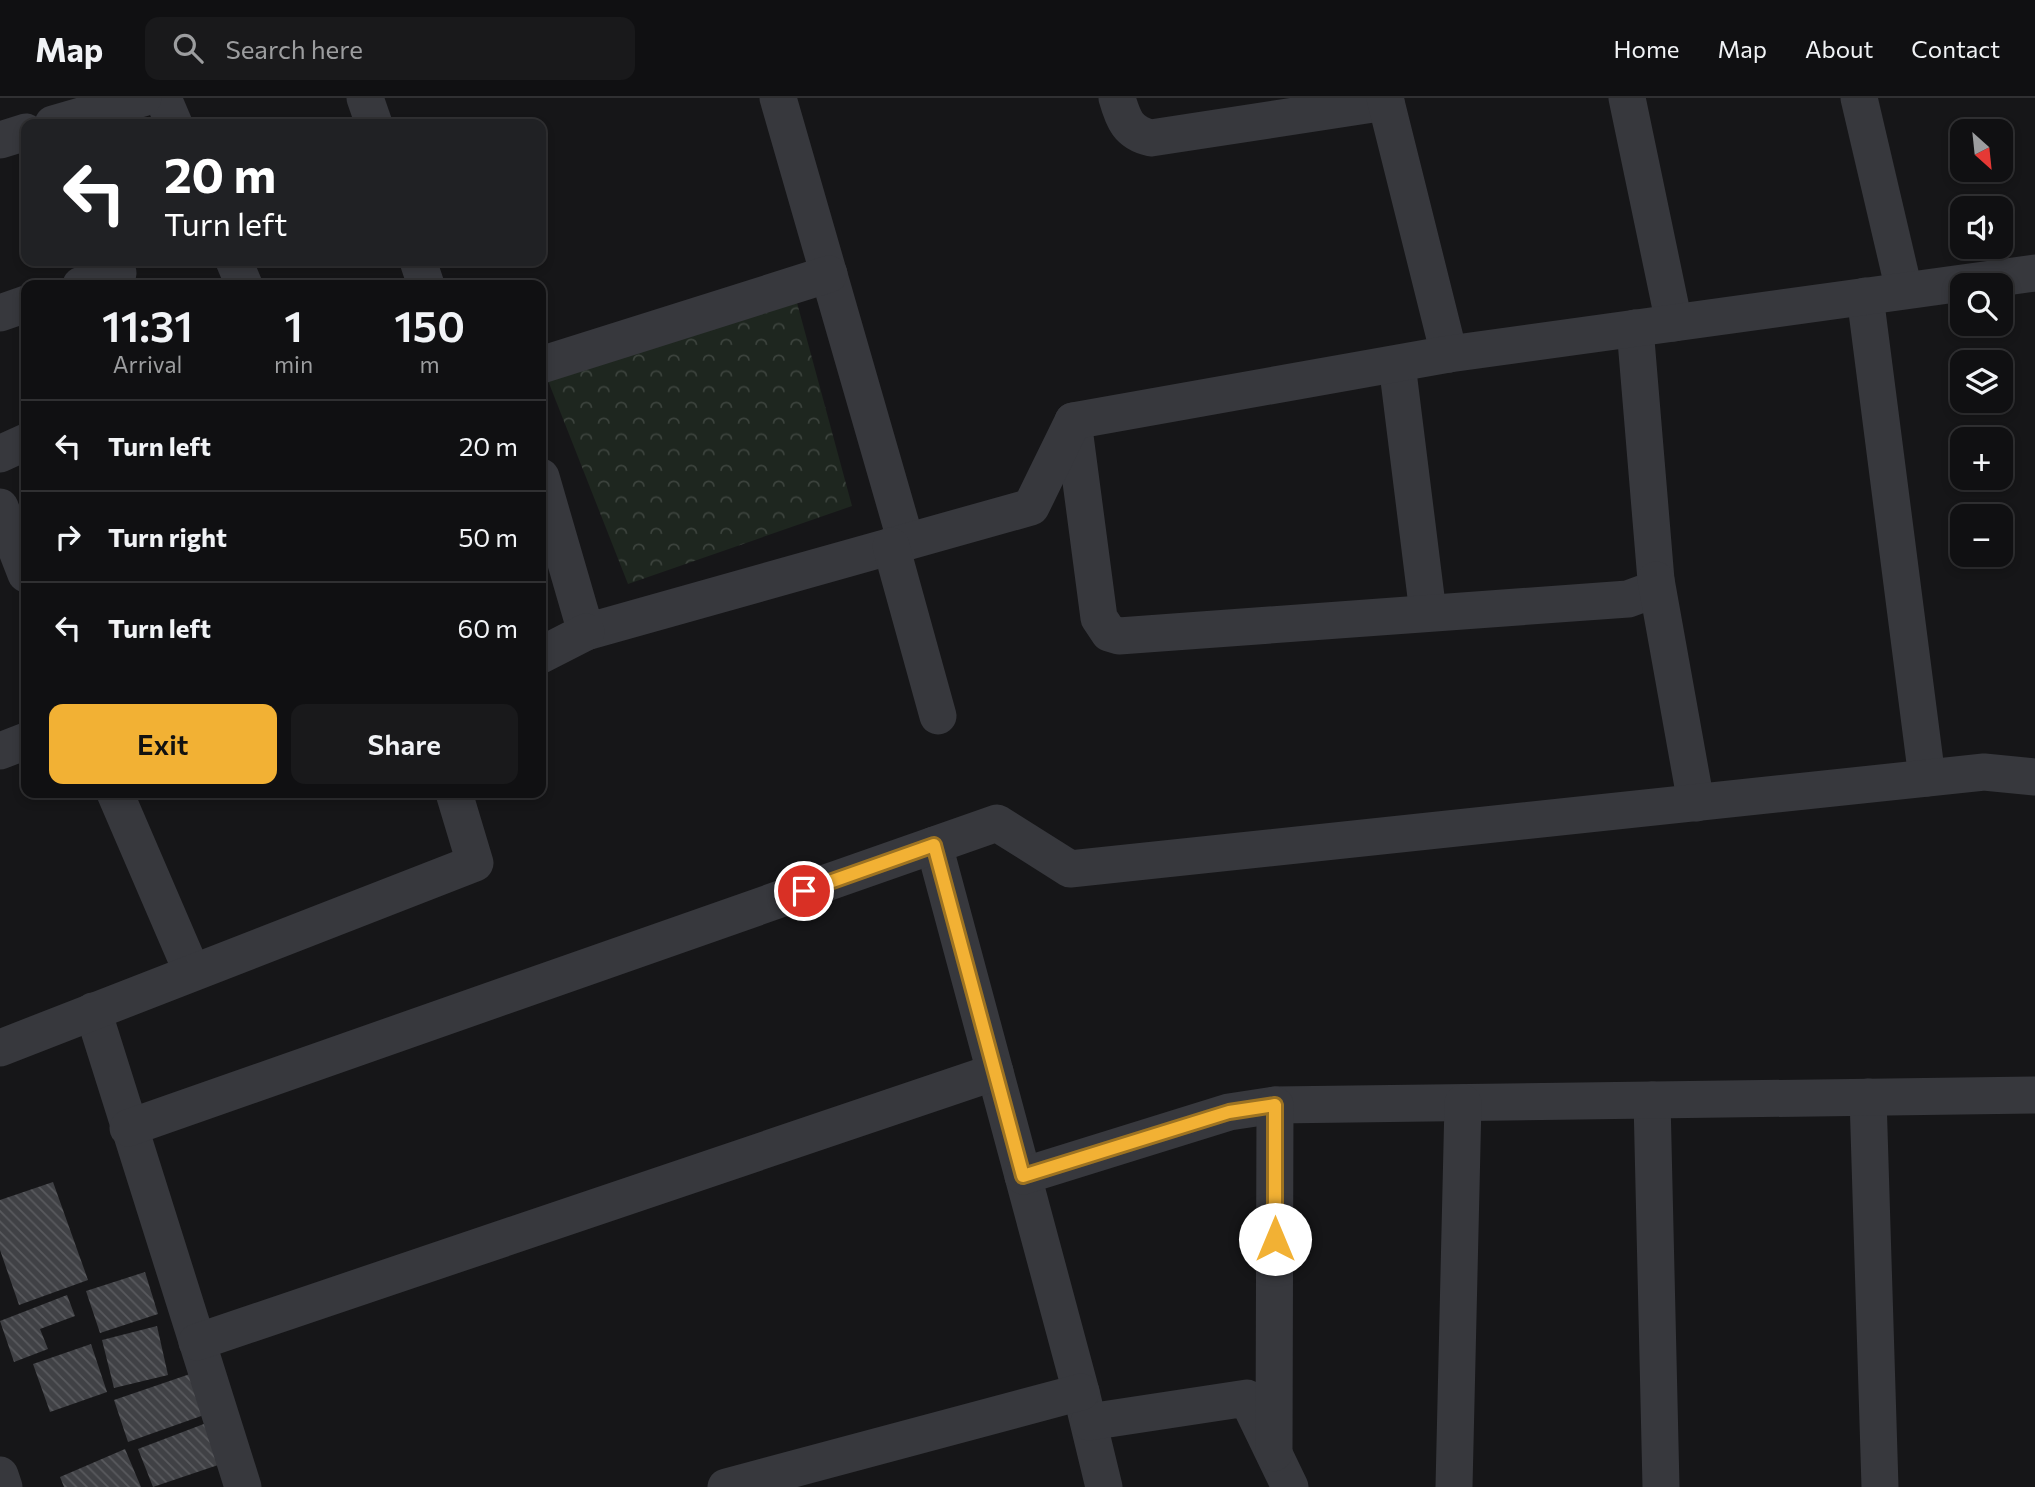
<!DOCTYPE html>
<meta charset="utf-8">
<style>
body{margin:0;font-family:Commissioner,sans-serif;background:#19191b;color:#f1f3f6;height:100vh;display:flex;flex-direction:column;font-size:26px;white-space:nowrap}
*{box-sizing:border-box;margin:0}
p{font-size:23px;color:#9c9d9f}
.icon{flex:none;width:38px;height:38px;fill:none;stroke:currentColor;stroke-width:2;stroke-linecap:round;stroke-linejoin:round}
.map{position:relative;flex:1;overflow:hidden}
.side{position:absolute;left:21px;top:182px;width:525px;height:518px;display:flex;flex-direction:column;background:#101012;border-radius:14px;box-shadow:0 4px 10px #0003,0 0 0 2px #303032}
.side>*{flex:none}
.hud{position:absolute;left:21px;top:21px;width:525px;height:147px;border-radius:14px;box-shadow:0 4px 10px #0003,0 0 0 2px #303032;background:#202124;color:#fff;overflow:hidden}
.needle{width:46px;rotate:153deg}
.tools{position:absolute;left:1950px;top:21px;display:grid;gap:14px}
.tools a{display:grid;place-items:center;width:63px;height:63px;border-radius:14px;background:#101012;box-shadow:0 4px 10px #0003,0 0 0 2px #303032;font-size:35px}
.pin{position:absolute;display:grid;place-items:center;width:60px;height:60px;color:#fff;margin:-30px;border:4px solid #fff;border-radius:50%;box-shadow:0 2px 7px #0007}
.me{position:absolute;width:77px;margin:-38px;rotate:0deg;stroke-linejoin:round;filter:drop-shadow(0 0 5px #0008)}
.turn{display:flex;align-items:center;gap:24px;height:147px;padding:0 28px;font-size:32px}
.turn .icon{width:91px;height:91px;stroke-width:2.5}
.turn b{display:block;font-size:49px;line-height:60px}
.eta{display:flex;justify-content:space-evenly;align-items:center;height:119px;text-align:center}
.eta b{font-size:42px;font-weight:600;line-height:49px}
.button{display:flex;gap:14px;margin-top:auto;padding:14px 28px}
.button a{flex:1;height:80px;border-radius:14px;background:#f2b134;color:#111;font-size:28px;font-weight:600;line-height:80px;text-align:center}
.button a+a{background:#19191b;color:#f1f3f6}
ul{padding:0;list-style:none}
li{display:flex;align-items:center;gap:21px;height:91px;padding:0 28px;border-top:2px solid #303032}
li div{flex:1}
li b{display:block;font-size:26px}
li em{font-style:normal}
header{display:flex;align-items:center;gap:42px;box-sizing:border-box;height:98px;padding:0 35px;background:#101012;border-bottom:2px solid #303032}
header strong{font-size:33px}
nav{display:flex;gap:38px;margin-inline-start:auto;font-size:24px}
.search{width:490px;height:63px;background:#19191b;display:flex;align-items:center;gap:18px;box-sizing:border-box;padding:0 24px;border-radius:14px;color:#9c9d9f;font-size:26px}
.map>svg:first-child{display:block}
.park{fill:url(#park-crowns)}
.building{fill:url(#building-back-hatch)}
.lines{fill:none;stroke-linecap:round;stroke-linejoin:round}
.minor{stroke:#37383d;stroke-width:37}
.route-casing{stroke:#9d7322;stroke-width:18}
.route{stroke:#f2b134;stroke-width:12}
</style>
<header>
<strong>Map</strong>
<div class="search"><svg class="icon" aria-label="search" viewBox="0 0 24 24"><circle cx="10" cy="10" r="6"/><path d="M15 15l6 6"/></svg>Search here</div>
<nav><a>Home</a><a>Map</a><a>About</a><a>Contact</a></nav>
</header>
<div class="map">
<svg width="2035" height="1389" viewBox="0 0 2035 1389">
<defs>
<pattern id="park-crowns" width="20" height="18" patternUnits="userSpaceOnUse" patternTransform="scale(1.75)"><rect width="20" height="18" fill="#1e261f"/><path d="M2 6a3 3 0 1 1 6 0M12 15a3 3 0 1 1 6 0" fill="none" stroke="#3c433d"/></pattern>
<pattern id="building-back-hatch" width="6" height="6" patternUnits="userSpaceOnUse" patternTransform="scale(1.75)"><rect width="6" height="6" fill="#404145"/><path d="M-1 5l2 2M0 0l6 6M5-1l2 2" fill="none" stroke="#595a5e"/></pattern>
</defs>
<rect width="100%" height="100%" fill="#161618"/>
<polygon class="park" points="793,190 852,408 628,486 543,270"/>
<g class="building">
<polygon points="53,1084 88,1182 19,1207 0,1152 0,1102"/>
<polygon points="145,1174 158,1216 100,1235 86,1193"/>
<polygon points="67,1197 75,1218 40,1231 48,1251 14,1264 0,1223"/>
<polygon points="157,1228 168,1277 114,1290 102,1242"/>
<polygon points="91,1246 107,1294 50,1314 33,1266"/>
<polygon points="190,1276 204,1317 128,1344 114,1302"/>
<polygon points="209,1324 224,1365 153,1389 138,1351"/>
<polygon points="125,1351 141,1389 64,1389 60,1379"/>
</g>
<g class="lines">
<g class="minor">
<polyline points="163,0 174,26"/>
<polyline points="365,0 374,26"/>
<polyline points="778,0 906,444"/>
<path d="M1117,0C1123,21 1128,35 1151,40L1386,4"/>
<polyline points="1385,0 1449,256"/>
<polyline points="1627,0 1674,225"/>
<polyline points="1859,0 1904,192"/>
<polyline points="53,26 143,0"/>
<polyline points="0,42 26,34"/>
<polyline points="234,163 244,187"/>
<polyline points="418,163 426,187"/>
<polyline points="81,187 118,175"/>
<polyline points="1865,198 1927,680"/>
<polyline points="0,215 26,206"/>
<polyline points="1397,266 1428,515"/>
<polyline points="541,267 829,176"/>
<polyline points="1073,323 1099,520 1109,535 1119,538 1628,501 1650,493 1656,482 1635,230"/>
<polyline points="0,356 26,344"/>
<polyline points="541,379 586,534 1031,409 1073,323 1449,256 2035,175"/>
<polyline points="0,409 26,476"/>
<polyline points="891,448 938,618"/>
<polyline points="1656,482 1696,705"/>
<polyline points="541,557 586,534"/>
<polyline points="0,653 26,643"/>
<polyline points="115,695 192,874"/>
<polyline points="934,747 1081,1294 1104,1389"/>
<polyline points="93,913 243,1389"/>
<polyline points="0,950 475,765 454,695"/>
<polyline points="1868,999 1880,1389"/>
<polyline points="1652,1002 1661,1389"/>
<polyline points="128,1030 997,725 1070,771 1984,674 2035,679"/>
<polyline points="1023,1078 1229,1014 1275,1007 2035,997"/>
<polyline points="197,1244 995,974"/>
<polyline points="1089,1324 1247,1300 1290,1389"/>
<polyline points="1274,1355 1275,1007"/>
<polyline points="0,1377 4,1389"/>
<polyline points="726,1389 1081,1294"/>
<polyline points="1454,1389 1463,1005"/>
</g>
</g>
<g class="lines">
<defs>
<polyline id="route" points="804,793 934,747 1023,1078 1229,1014 1275,1007 1275,1141"/>
</defs>
<use href="#route" class="route-casing"/>
<use href="#route" class="route"/>
</g>
</svg>
<div class="tools">
<a><svg class="needle" viewBox="-14 -14 28 28"><path d="M0-13l5 13h-10z" fill="#e53935"/><path d="M0 13l5-13h-10z" fill="#9c9d9f"/></svg></a>
<a><svg class="icon" aria-label="sound" viewBox="0 0 24 24"><path d="M4 9h4l5-4v14l-5-4H4zM17 9q2 3 0 6"/></svg></a>
<a><svg class="icon" aria-label="search" viewBox="0 0 24 24"><circle cx="10" cy="10" r="6"/><path d="M15 15l6 6"/></svg></a>
<a><svg class="icon" aria-label="layers" viewBox="0 0 24 24"><path d="M12 4l9 5-9 5-9-5zM3 14l9 5 9-5"/></svg></a>
<a>+</a>
<a>−</a>
</div>
<div class="pin" style="left:804px;top:793px;background:#d93025"><svg class="icon" aria-label="arrive" viewBox="0 0 24 24"><path d="M6 21V4h12l-3 4 3 4H6"/></svg></div>
<svg class="me" style="left:1275px;top:1141px" viewBox="-20 -20 40 40"><circle r="19" fill="#fff"/><path d="M0-13L10 11 0 6-10 11z" fill="#f2b134"/></svg>
<div class="hud">
<div class="turn"><svg class="icon" aria-label="left" viewBox="0 0 24 24"><path d="M17 20v-9H6M10 6l-5 5 5 5"/></svg><div><b>20 m</b>Turn left</div></div>
</div>
<section class="side">
<div class="eta">
<div><b>11:31</b><p>Arrival</p></div>
<div><b>1</b><p>min</p></div>
<div><b>150</b><p>m</p></div>
</div>
<ul>
<li><svg class="icon" aria-label="left" viewBox="0 0 24 24"><path d="M17 20v-9H6M10 6l-5 5 5 5"/></svg><div><b>Turn left</b></div><em>20 m</em></li>
<li><svg class="icon" aria-label="right" viewBox="0 0 24 24"><path d="M7 20v-9h11M14 6l5 5-5 5"/></svg><div><b>Turn right</b></div><em>50 m</em></li>
<li><svg class="icon" aria-label="left" viewBox="0 0 24 24"><path d="M17 20v-9H6M10 6l-5 5 5 5"/></svg><div><b>Turn left</b></div><em>60 m</em></li>
</ul>
<div class="button"><a>Exit</a><a>Share</a></div>
</section>
</div>
